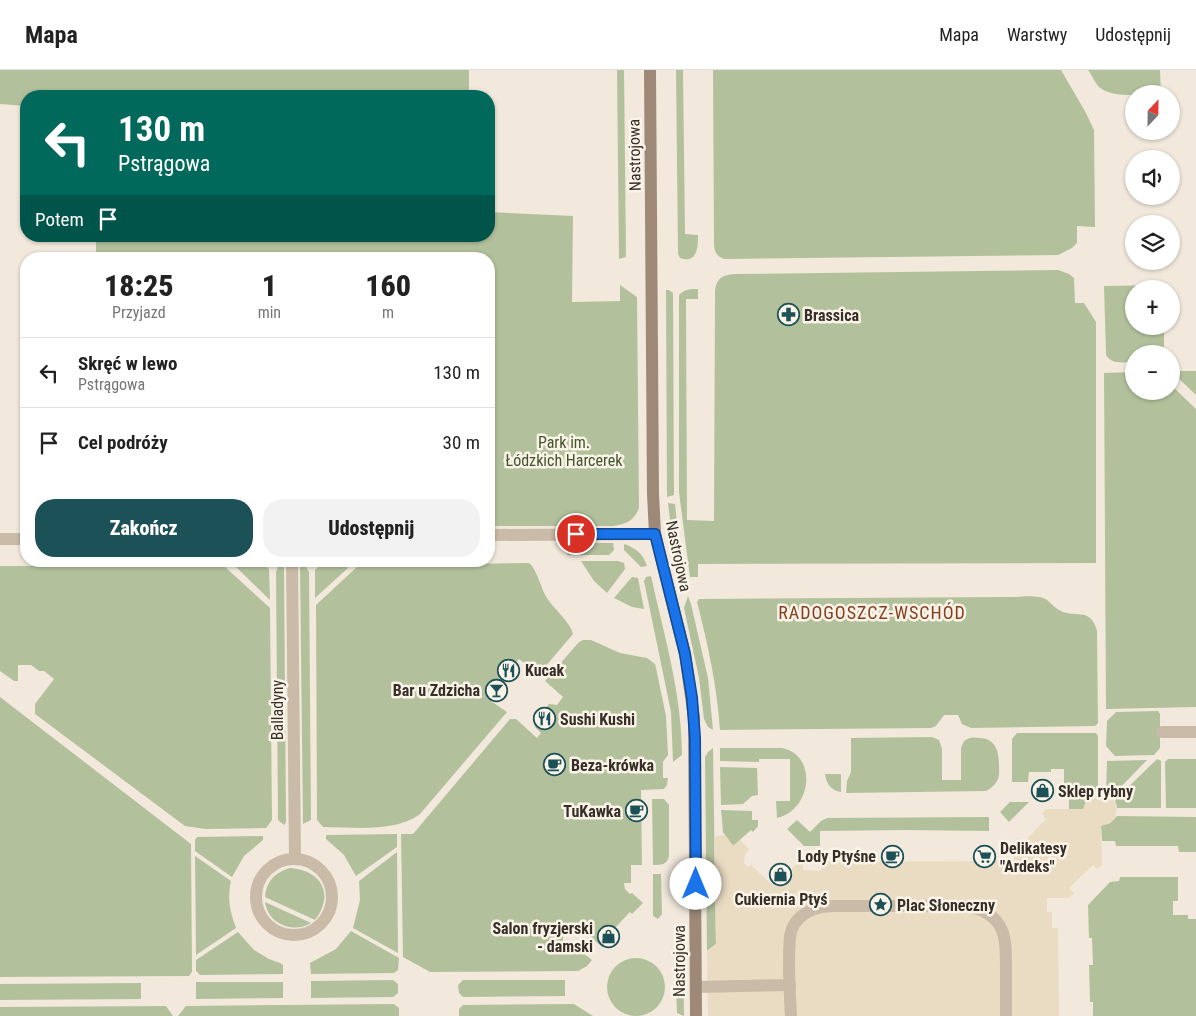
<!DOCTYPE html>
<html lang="pl">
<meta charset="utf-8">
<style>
body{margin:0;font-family:"Roboto Condensed",sans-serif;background:#f2f2f2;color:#222;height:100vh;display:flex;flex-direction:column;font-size:19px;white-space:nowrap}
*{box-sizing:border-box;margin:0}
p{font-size:16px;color:#767676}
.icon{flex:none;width:28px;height:28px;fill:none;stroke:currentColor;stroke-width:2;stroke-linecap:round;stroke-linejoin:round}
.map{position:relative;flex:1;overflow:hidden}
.sheet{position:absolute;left:20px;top:182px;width:475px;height:315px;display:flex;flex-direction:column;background:#fff;border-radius:20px;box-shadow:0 1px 4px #0004}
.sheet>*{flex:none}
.hud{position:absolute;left:20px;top:20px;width:475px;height:152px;border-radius:20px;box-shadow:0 1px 4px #0004;background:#00695c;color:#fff;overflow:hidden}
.needle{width:32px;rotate:22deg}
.fabs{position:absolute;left:1125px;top:15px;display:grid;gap:10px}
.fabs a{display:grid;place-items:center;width:55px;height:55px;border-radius:50%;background:#fff;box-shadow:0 1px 4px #0004;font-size:25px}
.pin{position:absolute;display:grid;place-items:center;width:42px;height:42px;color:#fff;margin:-21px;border:2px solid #fff;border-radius:50%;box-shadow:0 1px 5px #0007}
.me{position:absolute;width:55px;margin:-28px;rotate:0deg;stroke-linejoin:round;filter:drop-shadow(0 0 4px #0008)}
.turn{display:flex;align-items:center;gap:18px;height:105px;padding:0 15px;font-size:22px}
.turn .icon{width:65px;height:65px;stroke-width:2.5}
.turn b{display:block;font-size:35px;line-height:42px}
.then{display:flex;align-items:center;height:48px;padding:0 15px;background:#0003;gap:10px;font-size:19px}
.eta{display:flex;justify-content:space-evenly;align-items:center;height:85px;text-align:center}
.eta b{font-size:30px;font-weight:800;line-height:35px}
.primary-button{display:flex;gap:10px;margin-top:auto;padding:10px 15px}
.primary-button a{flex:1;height:58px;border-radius:20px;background:#1d5158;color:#fff;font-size:20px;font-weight:800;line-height:58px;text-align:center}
.primary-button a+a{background:#f2f2f2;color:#222}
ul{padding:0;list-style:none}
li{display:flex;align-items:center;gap:15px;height:70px;padding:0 15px;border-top:1px solid #e0e0e0}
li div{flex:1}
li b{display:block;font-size:19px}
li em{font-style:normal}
header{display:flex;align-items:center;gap:30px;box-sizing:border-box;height:70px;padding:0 25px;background:#fff;border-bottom:1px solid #e0e0e0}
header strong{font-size:24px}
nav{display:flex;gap:28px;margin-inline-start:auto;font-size:18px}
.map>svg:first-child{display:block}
.green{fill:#b2c19c}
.plaza{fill:#eadbc3}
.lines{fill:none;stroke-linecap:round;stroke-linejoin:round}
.street{stroke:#cabaa8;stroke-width:12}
.secondary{stroke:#9e8979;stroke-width:12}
.route-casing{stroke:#114b97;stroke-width:12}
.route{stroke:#1a73e8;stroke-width:9}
.labels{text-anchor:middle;stroke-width:5;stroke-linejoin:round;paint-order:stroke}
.street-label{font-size:16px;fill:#372e28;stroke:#faf3e8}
.poi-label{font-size:16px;font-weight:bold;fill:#372e28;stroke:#faf3e8;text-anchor:start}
.park-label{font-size:16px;fill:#43552c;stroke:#faf3e8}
.neighbourhood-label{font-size:18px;letter-spacing:1px;fill:#864021;stroke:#faf3e8}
</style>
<header>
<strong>Mapa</strong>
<nav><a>Mapa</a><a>Warstwy</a><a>Udostępnij</a></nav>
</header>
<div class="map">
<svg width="1196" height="946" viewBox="0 0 1196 946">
<rect width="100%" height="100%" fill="#f2e9dc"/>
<g class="green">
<polygon points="0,0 469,0 469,26 26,26 26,36 0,34"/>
<polygon points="617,0 624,0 626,187 619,189"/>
<path d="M676,0H683L685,164L698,165C698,178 697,194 680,188L678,184Z"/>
<path d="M713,0H1061L1086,43L1094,60L1095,157L1077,156V173L1072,178L1058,185L724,189C717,186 715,183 714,176Z"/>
<path d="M1088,0H1160L1161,24C1143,24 1113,29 1099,17C1095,13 1092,5 1088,0Z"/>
<path d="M489,142L573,146L572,232L620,231V215L637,227L639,438C634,451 626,454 613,456H489V189H96V166H489Z"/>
<path d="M1058,200L1069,204L1074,208L1075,233H1084L1096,252V493L698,494V507H690L679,422V225C685,219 690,219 698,219V229H686L687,450L714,451L715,224C715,208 723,204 738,204Z"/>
<path d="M1164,215V219H1134V256H1164V284H1134V292C1123,292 1112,295 1106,285L1104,216Z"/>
<polygon points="666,220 669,220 673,223 674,425 667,427"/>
<polygon points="1178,301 1196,301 1196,325 1174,304"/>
<polygon points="1134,302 1134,321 1171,321 1171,315 1196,339 1196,637 1106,639 1104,303"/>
<polygon points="668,433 675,434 681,490 675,491"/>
<polygon points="577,473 613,473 614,480 609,485 567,485 571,477"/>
<path d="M624,474C636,478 643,484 647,496L641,497L624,480Z"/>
<polygon points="581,491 618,491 624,493 625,499 607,523 594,511"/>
<path d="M529,493C537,499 541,519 547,528C554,539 571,553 573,564L539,604L519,589L512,597V604L491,631L507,642L420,744C395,763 353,757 323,757L317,750L316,535L358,496Z"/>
<path d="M344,494L348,498L315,528V500C322,492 334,494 344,494Z"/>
<polygon points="265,495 269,499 270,530 235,496"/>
<polygon points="279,495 284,495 286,752 284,755 278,750 276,502"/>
<polygon points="300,495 306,497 309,502 311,750 303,754"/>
<polygon points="0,496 224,496 270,538 272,750 266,758 205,759 185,756 35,644 35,634 54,609 44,601 39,601 31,595 18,595 18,611 14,611 0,601"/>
<path d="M651,506C664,565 682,624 682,685L673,692L671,642L644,511L646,507Z"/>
<polygon points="632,507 638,508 644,539 632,537 614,528"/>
<polygon points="688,526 691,534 708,608 713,660 708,657 704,649 699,608 684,538"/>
<path d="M1011,527C1021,527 1039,524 1047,530C1052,534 1056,539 1063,542C1078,547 1091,538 1097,561L1098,653L1095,656L971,658L962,654L958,645H944L936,656L931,658L720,660C717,616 708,575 697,532L699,529Z"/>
<polygon points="583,570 591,570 620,583 647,588 655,594 656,598 666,646 668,685 663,692 663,708 668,708 667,715 664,719 641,720 642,795 631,795 631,813 624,813 625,819 630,824 632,823 643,833 632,844 630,842 610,863 612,866 602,877 591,867 593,864 586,858 581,858 581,864 563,865 563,876 574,876 592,890 587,896 578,901 430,902 403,887 401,764 413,764 510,649 516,649 537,668 541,663 535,657 534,653 549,634 557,635 563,627 545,611 579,572"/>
<polygon points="0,627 191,774 192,902 189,906 0,907"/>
<polygon points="1158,641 1160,644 1160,678 1154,685 1115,686 1106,676 1107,651 1116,642"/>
<polygon points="1017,663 1096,663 1098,666 1098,723 1096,724 1083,739 1069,740 1069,725 1064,725 1064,699 1051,699 1051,702 1029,702 1028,712 1012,712 1012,669"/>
<path d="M932,667L939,670L942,679V710H961V678L964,671C969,667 974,667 979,668C996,668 999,682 999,696C999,701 1000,706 997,711C994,716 990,719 986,721L846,723L847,711L851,702V668Z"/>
<polygon points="713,678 716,874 707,881 705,687 708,682"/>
<path d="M720,678H782C818,685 812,740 777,748L776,731H790V689H759V692L720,691Z"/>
<polygon points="1157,689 1161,691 1161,738 1117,738 1115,730"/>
<polygon points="1168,689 1196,689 1196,738 1166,738 1165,692"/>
<polygon points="1147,690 1111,727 1106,724 1107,691"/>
<polygon points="720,697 757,698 758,725 752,726 743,734 721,735"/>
<path d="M825,704H841V722C831,721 826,713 825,704Z"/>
<path d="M652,729H664L669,735V786C667,795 661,795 653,795Z"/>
<polygon points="1010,732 1029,732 1009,752 1000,742"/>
<polygon points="721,740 752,741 752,750 758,750 758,756 753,762 751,760 733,776 723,762"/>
<polygon points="1117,746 1196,747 1196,782 1179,782 1178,776 1116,776 1115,771 1102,771 1101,755 1110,753"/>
<polygon points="989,747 989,761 906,760 820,761 820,776 804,776 787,759 797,750 810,762 821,751 827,748"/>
<polygon points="397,764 397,777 356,806 344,785 326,769 326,765"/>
<polygon points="263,766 263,770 244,786 232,807 195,781 195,770 197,767"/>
<polygon points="397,782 398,883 353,858 360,830 359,811"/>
<path d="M195,786L231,811C227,828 230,842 236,858L196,885Z"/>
<path d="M290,798C321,800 335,824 315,850L265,827C266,811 276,802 290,798Z"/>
<polygon points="653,804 661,804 662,844 658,849 653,846"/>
<polygon points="1120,807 1178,807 1178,831 1173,831 1173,845 1188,845 1188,849 1196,849 1196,946 1093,946 1093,932 1090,932 1089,895 1093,895 1092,868 1089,868 1088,835 1110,812 1119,811"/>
<path d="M265,832L311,853C293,864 268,854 265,832Z"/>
<polygon points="351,861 399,888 398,900 394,903 311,904 310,893 336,879"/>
<polygon points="238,862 254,880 269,889 280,893 283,895 283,904 200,905 196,901 196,890"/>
<polygon points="683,886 684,946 677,943 675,891"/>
<circle cx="636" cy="917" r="29"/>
<polygon points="393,910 398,914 398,923 393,927 311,928 311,911"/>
<polygon points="463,910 565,910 565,926 463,927 459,923 458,915"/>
<polygon points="196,912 283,912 283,928 196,929"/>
<polygon points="141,913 141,929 0,930 0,914"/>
<polygon points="394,934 399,938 399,946 178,946 186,936"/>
<polygon points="574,934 593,946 459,946 459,939 463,935"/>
<polygon points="166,936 173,946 0,946 0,937"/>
</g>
<polygon class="plaza" points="1098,723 1109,725 1117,735 1115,749 1108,754 1101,756 1102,795 1097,799 1093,795 1069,818 1074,823 1069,828 1047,828 1047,842 1052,842 1052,858 1058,858 1059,946 708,946 707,881 716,874 714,767 725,765 733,776 740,770 749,779 745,784 744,793 748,797 751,795 770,813 775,814 783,813 793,802 791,799 797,794 803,794 803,800 821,801 821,792 999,791 1000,796 1014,796 1014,772 1018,768 1023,773 1046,749 1042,744 1046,739 1083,739 1087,728"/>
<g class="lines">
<g class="street">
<polyline points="489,465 655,464"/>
<polyline points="0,469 26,469"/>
<polyline points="292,491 295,788"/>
<polyline points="1162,662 1196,662"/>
<circle cx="294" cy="827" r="38"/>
<polyline points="696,917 790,915"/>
<path d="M791,946C790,929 789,912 789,895C789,886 789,876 790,867C793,845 814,836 833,836H969C1006,846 1006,866 1006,899C1006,915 1006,930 1006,946"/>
</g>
<polyline class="secondary" points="650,0 653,424 655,464 685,584 694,648 696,946"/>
</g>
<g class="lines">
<defs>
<polyline id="route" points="576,464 655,464 685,584 692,628 695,668 696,814"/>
</defs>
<use href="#route" class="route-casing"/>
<use href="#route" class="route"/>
</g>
<defs>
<symbol id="pharmacy-ring" viewBox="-11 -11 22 22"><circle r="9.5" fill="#faf3e8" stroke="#1d5158" stroke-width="1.5"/><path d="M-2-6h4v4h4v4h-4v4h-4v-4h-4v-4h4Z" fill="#1d5158"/></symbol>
<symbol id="restaurant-ring" viewBox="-11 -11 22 22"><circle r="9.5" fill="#faf3e8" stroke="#1d5158" stroke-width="1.5"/><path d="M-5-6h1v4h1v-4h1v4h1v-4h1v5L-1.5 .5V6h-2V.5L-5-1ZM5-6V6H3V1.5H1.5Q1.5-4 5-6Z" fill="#1d5158"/></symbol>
<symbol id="bar-ring" viewBox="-11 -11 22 22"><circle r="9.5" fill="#faf3e8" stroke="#1d5158" stroke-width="1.5"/><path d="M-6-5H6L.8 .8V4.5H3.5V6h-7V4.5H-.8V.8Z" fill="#1d5158"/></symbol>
<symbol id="cafe-ring" viewBox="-11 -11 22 22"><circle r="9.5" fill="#faf3e8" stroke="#1d5158" stroke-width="1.5"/><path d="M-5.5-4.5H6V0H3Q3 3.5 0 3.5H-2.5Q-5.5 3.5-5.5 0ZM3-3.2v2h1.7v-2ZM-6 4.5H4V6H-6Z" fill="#1d5158"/></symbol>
<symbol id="shop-ring" viewBox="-11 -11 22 22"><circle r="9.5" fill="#faf3e8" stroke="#1d5158" stroke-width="1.5"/><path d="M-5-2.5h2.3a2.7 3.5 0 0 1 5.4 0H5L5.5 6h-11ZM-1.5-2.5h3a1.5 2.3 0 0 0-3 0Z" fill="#1d5158"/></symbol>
<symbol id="supermarket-ring" viewBox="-11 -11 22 22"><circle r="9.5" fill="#faf3e8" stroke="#1d5158" stroke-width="1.5"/><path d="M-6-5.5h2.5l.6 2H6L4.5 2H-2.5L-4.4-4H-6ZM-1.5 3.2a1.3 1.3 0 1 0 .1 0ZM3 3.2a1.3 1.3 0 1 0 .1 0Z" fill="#1d5158"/></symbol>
<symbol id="sight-ring" viewBox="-11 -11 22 22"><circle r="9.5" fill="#faf3e8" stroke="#1d5158" stroke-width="1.5"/><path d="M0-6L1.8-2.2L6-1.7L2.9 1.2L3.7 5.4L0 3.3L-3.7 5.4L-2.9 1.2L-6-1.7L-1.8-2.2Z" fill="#1d5158"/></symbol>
</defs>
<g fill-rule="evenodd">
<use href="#pharmacy-ring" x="776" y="232" width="25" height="25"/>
<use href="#restaurant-ring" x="496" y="588" width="25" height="25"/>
<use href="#bar-ring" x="484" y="608" width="25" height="25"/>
<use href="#restaurant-ring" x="532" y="636" width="25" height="25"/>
<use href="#cafe-ring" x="542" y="682" width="25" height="25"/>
<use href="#shop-ring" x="1030" y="708" width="25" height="25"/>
<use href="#cafe-ring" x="624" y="728" width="25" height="25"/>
<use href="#cafe-ring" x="880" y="774" width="25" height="25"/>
<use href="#supermarket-ring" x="972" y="774" width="25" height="25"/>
<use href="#shop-ring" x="768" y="792" width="25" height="25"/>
<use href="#sight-ring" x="868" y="822" width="25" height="25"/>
<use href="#shop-ring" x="596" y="854" width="25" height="25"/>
</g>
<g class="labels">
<g class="street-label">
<text transform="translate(634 85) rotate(-91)" y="6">Nastrojowa</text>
<text transform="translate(679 486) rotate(78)" y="6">Nastrojowa</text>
<text transform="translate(277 640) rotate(-90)" y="6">Balladyny</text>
<text transform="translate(679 891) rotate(-90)" y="6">Nastrojowa</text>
</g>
<g class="poi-label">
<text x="804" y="251">Brassica</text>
<text x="525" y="606">Kucak</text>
<text x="480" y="626" text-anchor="end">Bar u Zdzicha</text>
<text x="560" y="655">Sushi Kushi</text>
<text x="571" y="701">Beza-krówka</text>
<text x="1058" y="727">Sklep rybny</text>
<text x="621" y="747" text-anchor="end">TuKawka</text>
<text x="1000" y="784">Delikatesy<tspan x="1000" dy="18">"Ardeks"</tspan></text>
<text x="876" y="792" text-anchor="end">Lody Ptyśne</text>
<text x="781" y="835" text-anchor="middle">Cukiernia Ptyś</text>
<text x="897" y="841">Plac Słoneczny</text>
<text x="593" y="864" text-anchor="end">Salon fryzjerski<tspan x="593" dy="18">- damski</tspan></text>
</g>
<g class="park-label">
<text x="564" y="378">Park im.<tspan x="564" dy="18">Łódzkich Harcerek</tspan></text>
</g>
<g class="neighbourhood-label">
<text x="872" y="549">RADOGOSZCZ-WSCHÓD</text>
</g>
</g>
</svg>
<div class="fabs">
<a><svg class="needle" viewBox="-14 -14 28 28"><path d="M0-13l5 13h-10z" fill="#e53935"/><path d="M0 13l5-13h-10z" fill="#767676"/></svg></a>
<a><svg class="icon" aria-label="sound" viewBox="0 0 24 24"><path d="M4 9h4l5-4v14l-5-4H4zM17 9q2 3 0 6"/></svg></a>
<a><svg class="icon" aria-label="layers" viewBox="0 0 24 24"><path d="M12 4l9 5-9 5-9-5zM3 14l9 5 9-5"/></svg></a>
<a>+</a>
<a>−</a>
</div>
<div class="pin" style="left:576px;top:464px;background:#d93025"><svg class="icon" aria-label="arrive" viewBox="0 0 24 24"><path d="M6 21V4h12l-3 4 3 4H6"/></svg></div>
<svg class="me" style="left:696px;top:814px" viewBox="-20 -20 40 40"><circle r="19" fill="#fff"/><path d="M0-13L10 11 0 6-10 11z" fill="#1a73e8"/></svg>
<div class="hud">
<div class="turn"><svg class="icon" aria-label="left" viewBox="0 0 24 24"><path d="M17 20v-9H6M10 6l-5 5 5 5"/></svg><div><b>130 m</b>Pstrągowa</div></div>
<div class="then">Potem<svg class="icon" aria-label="arrive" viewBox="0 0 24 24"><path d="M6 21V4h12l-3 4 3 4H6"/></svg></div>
</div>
<section class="sheet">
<div class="eta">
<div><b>18:25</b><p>Przyjazd</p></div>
<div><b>1</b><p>min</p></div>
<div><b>160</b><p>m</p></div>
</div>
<ul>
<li><svg class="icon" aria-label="left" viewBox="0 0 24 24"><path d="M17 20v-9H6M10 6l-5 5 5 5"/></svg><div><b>Skręć w lewo</b><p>Pstrągowa</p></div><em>130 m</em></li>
<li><svg class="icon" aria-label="arrive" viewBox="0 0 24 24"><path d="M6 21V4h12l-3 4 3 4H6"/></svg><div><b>Cel podróży</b></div><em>30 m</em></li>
</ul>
<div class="primary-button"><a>Zakończ</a><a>Udostępnij</a></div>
</section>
</div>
